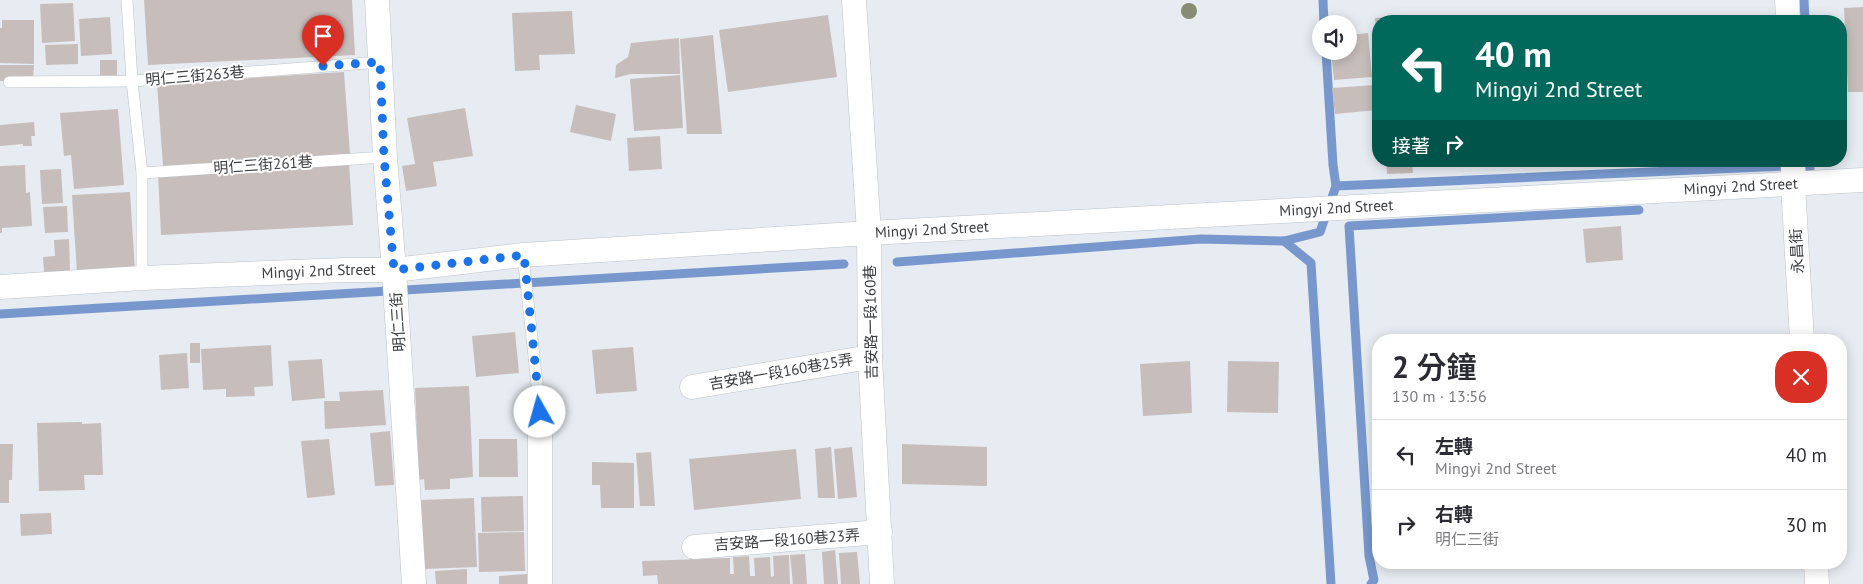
<!DOCTYPE html>
<html lang="zh-TW">
<meta charset="utf-8">
<style>
body{margin:0;font-family:"PT Sans","Noto Sans TC",sans-serif;background:#f7f7f7;color:#2b2b33;height:100vh;display:flex;flex-direction:column;font-size:19px;white-space:nowrap}
*{box-sizing:border-box;margin:0}
p{font-size:16px;color:#7c7c81}
.icon{flex:none;width:28px;height:28px;fill:none;stroke:currentColor;stroke-width:2;stroke-linecap:round;stroke-linejoin:round}
.map{position:relative;flex:1;overflow:hidden}
.details{position:absolute;left:1372px;top:334px;width:475px;height:235px;display:flex;flex-direction:column;background:#fff;border-radius:20px;box-shadow:0 2px 12px #0003}
.details>*{flex:none}
.guide{position:absolute;left:1372px;top:15px;width:475px;height:152px;border-radius:20px;box-shadow:0 2px 12px #0003;background:#00695c;color:#fff;overflow:hidden}
.tools{position:absolute;left:1312px;top:15px;display:grid;gap:10px}
.tools a{display:grid;place-items:center;width:45px;height:45px;border-radius:50%;background:#fff;box-shadow:0 2px 12px #0003;font-size:25px}
.pin{position:absolute;display:grid;place-items:center;width:42px;height:42px;color:#fff;margin:-51px -21px;border-radius:50% 50% 50% 0;rotate:-45deg;box-shadow:0 0 5px #0007}
.pin .icon{rotate:45deg}
.me{position:absolute;width:55px;margin:-28px;rotate:353deg;stroke-linejoin:round;filter:drop-shadow(0 0 4px #0008)}
.turn{display:flex;align-items:center;gap:18px;height:105px;padding:0 20px;font-size:22px}
.turn .icon{width:65px;height:65px;stroke-width:2.5}
.turn b{display:block;font-size:35px;line-height:42px}
.then{display:flex;align-items:center;height:48px;padding:0 20px;background:#0003;gap:10px;font-size:19px}
.round{display:grid;place-items:center;flex:none;width:52px;height:52px;border-radius:20px;background:#f7f7f7}
.summary{display:flex;align-items:center;justify-content:space-between;height:85px;padding:0 20px}
h1{font-size:30px;font-weight:600;line-height:38px}
ul{padding:0;list-style:none}
li{display:flex;align-items:center;gap:15px;height:70px;padding:0 20px;border-top:1px solid #e1e1e2}
li div{flex:1}
li b{display:block;font-size:19px}
li em{font-style:normal}
.map>svg:first-child{display:block}
.lines{fill:none;stroke-linecap:round;stroke-linejoin:round}
.stream{stroke:#7898cd;stroke-width:9}
.building{fill:#c7bebb}
.lane-casing{stroke:#bcc2c8;stroke-width:12}
.street-casing{stroke:#bcc2c8;stroke-width:25}
.lane{stroke:#fff;stroke-width:11}
.street{stroke:#fff;stroke-width:24}
.tree{fill:#878c73}
.route{stroke:#1a73e8;stroke-width:9;stroke-dasharray:0 16.2}
.labels{text-anchor:middle;stroke-width:4;stroke-linejoin:round;paint-order:stroke}
.street-label{font-size:15px;fill:#3b3d40;stroke:#fff}
</style>
<div class="map">
<svg width="1863" height="584" viewBox="0 0 1863 584">
<rect width="100%" height="100%" fill="#e6ecf2"/>
<g class="lines">
<g class="stream">
<polyline points="1323,0 1324,24"/>
<polyline points="1804,0 1805,21"/>
<polyline points="1809,161 1810,169"/>
<polyline points="1336,186 1784,166"/>
<polyline points="1284,241 1311,263 1331,584"/>
<polyline points="897,262 1201,239 1284,241 1320,232 1336,186 1333,165 1326,51"/>
<polyline points="0,314 844,264"/>
<polyline points="1371,584 1374,580 1369,556 1349,226 1639,210"/>
</g>
</g>
<g class="building">
<polygon points="144,0 352,0 355,55 148,65"/>
<polygon points="73,3 75,41 42,43 40,4"/>
<polygon points="1863,7 1863,92 1848,92 1844,8"/>
<polygon points="572,11 575,54 539,55 540,70 515,71 512,13"/>
<polygon points="828,15 837,77 728,92 719,30"/>
<polygon points="1401,16 1401,21 1379,21 1379,57 1377,57 1375,18"/>
<polygon points="110,17 112,54 81,56 79,19"/>
<polygon points="2,20 34,20 34,64 0,63 0,28 2,28"/>
<polygon points="1368,33 1372,77 1334,80 1331,51 1349,51 1349,35"/>
<polygon points="713,35 722,134 687,134 680,39"/>
<polygon points="679,38 680,74 631,74 615,78 616,65 628,57 631,43"/>
<polygon points="78,44 78,64 46,65 45,45"/>
<rect x="100" y="60" width="17" height="16"/>
<polygon points="0,65 34,65 33,79 18,81 0,81"/>
<polygon points="344,72 350,154 163,166 157,84"/>
<polygon points="680,75 683,128 634,131 630,79"/>
<polygon points="1375,85 1377,110 1335,114 1332,88"/>
<polygon points="576,105 616,114 611,141 570,132"/>
<polygon points="465,108 473,156 433,162 437,186 406,191 402,166 415,164 407,118"/>
<polygon points="118,109 124,185 74,189 71,155 64,156 60,113"/>
<polygon points="34,122 35,136 31,136 32,146 23,146 23,144 0,146 0,125"/>
<polygon points="660,136 662,169 629,171 627,138"/>
<polygon points="1386,161 1412,161 1413,173 1387,174"/>
<polygon points="349,163 353,225 161,235 158,173"/>
<polygon points="25,165 26,193 30,192 32,226 2,228 2,233 0,233 0,166"/>
<polygon points="61,169 63,203 42,204 40,170"/>
<polygon points="130,192 135,271 77,274 72,195"/>
<polygon points="67,206 68,232 45,233 43,207"/>
<polygon points="1621,226 1623,260 1586,263 1583,229"/>
<polygon points="69,239 70,271 44,272 43,257 55,256 54,240"/>
<polygon points="515,332 519,373 476,377 472,336"/>
<rect x="190" y="343" width="10" height="20"/>
<polygon points="271,345 273,386 254,387 255,396 226,397 226,389 203,390 201,349"/>
<polygon points="633,347 637,391 596,394 592,350"/>
<polygon points="187,353 189,388 161,390 159,355"/>
<polygon points="322,359 325,398 292,401 288,361"/>
<polygon points="1190,361 1192,413 1143,416 1140,364"/>
<polygon points="1228,361 1279,362 1278,413 1227,412"/>
<polygon points="469,386 473,477 450,479 450,489 425,490 424,479 419,480 415,388"/>
<polygon points="383,390 386,425 325,429 324,401 340,401 339,392"/>
<polygon points="82,422 82,424 101,423 103,475 84,475 85,490 39,491 37,423"/>
<polygon points="390,431 394,485 375,486 370,433"/>
<polygon points="329,439 335,495 307,498 301,441"/>
<polygon points="479,439 517,439 518,477 479,477"/>
<polygon points="0,444 13,444 12,480 9,480 9,503 0,503"/>
<polygon points="902,444 987,447 987,486 902,484"/>
<polygon points="831,447 835,498 818,498 815,449"/>
<polygon points="852,447 857,497 838,499 834,449"/>
<polygon points="796,449 801,499 694,510 689,459"/>
<polygon points="651,452 655,506 640,506 636,453"/>
<polygon points="592,462 634,463 634,508 601,508 600,485 592,485"/>
<polygon points="523,496 524,531 482,532 481,497"/>
<polygon points="474,498 477,567 424,569 421,500"/>
<polygon points="51,513 52,534 21,536 20,514"/>
<polygon points="524,532 525,571 479,572 478,533"/>
<polygon points="835,550 838,584 824,584 822,552"/>
<polygon points="857,552 860,584 841,584 839,553"/>
<polygon points="805,554 807,584 793,584 790,555"/>
<polygon points="789,555 790,584 658,584 657,575 643,576 642,561 730,558 730,574 734,574 733,557 749,556 750,576 755,576 754,558 770,557 771,577 774,576 773,556"/>
<polygon points="467,569 467,584 436,584 435,571"/>
<polygon points="527,574 527,584 499,584 499,576"/>
</g>
<g class="lines">
<defs>
<g id="lane">
<polyline points="127,0 132,81 142,173 142,278"/>
<polyline points="9,82 132,81 381,62"/>
<polyline points="142,173 385,157"/>
<polyline points="523,255 540,412"/>
</g>
<g id="street">
<polyline points="377,0 385,157 394,270 414,584"/>
<polyline points="854,0 869,233 870,357 882,584"/>
<polyline points="1787,0 1788,21"/>
<polyline points="1793,161 1793,185 1802,340"/>
<path id="s1" d="M0,287L142,278L345,270H394L523,255L869,233L1863,180"/>
<polyline points="692,387 870,357"/>
<polyline points="540,412 540,584"/>
<polyline points="694,547 880,532"/>
<polyline points="1816,562 1817,584"/>
</g>
</defs>
<use href="#lane" class="lane-casing"/>
<use href="#street" class="street-casing"/>
<use href="#lane" class="lane"/>
<use href="#street" class="street"/>
</g>
<circle class="tree" cx="1189" cy="11" r="8"/>
<g class="lines">
<polyline class="route" points="323,66 380,62 384,157 394,270 524,255 540,412"/>
</g>
<g class="labels">
<g class="street-label">
<text transform="translate(195 76) rotate(-5)" y="5">明仁三街263巷</text>
<text transform="translate(263 165) rotate(-4)" y="5">明仁三街261巷</text>
<text dy="5" stroke="none"><textPath href="#s1" startOffset="1744">Mingyi 2nd Street</textPath></text>
<text dy="5" stroke="none"><textPath href="#s1" startOffset="1339">Mingyi 2nd Street</textPath></text>
<text dy="5" stroke="none"><textPath href="#s1" startOffset="934">Mingyi 2nd Street</textPath></text>
<text transform="translate(1797 251) rotate(-93)" y="5">永昌街</text>
<text dy="5" stroke="none"><textPath href="#s1" startOffset="319">Mingyi 2nd Street</textPath></text>
<text transform="translate(398 322) rotate(-94)" y="5">明仁三街</text>
<text transform="translate(871 322) rotate(-91)" y="5">吉安路一段160巷</text>
<text transform="translate(781 372) rotate(-10)" y="5">吉安路一段160巷25弄</text>
<text transform="translate(787 540) rotate(-4)" y="5">吉安路一段160巷23弄</text>
</g>
</g>
</svg>
<div class="tools">
<a><svg class="icon" aria-label="sound" viewBox="0 0 24 24"><path d="M4 9h4l5-4v14l-5-4H4zM17 9q2 3 0 6"/></svg></a>
</div>
<div class="pin" style="left:323px;top:66px;background:#d93025"><svg class="icon" aria-label="arrive" viewBox="0 0 24 24"><path d="M6 21V4h12l-3 4 3 4H6"/></svg></div>
<svg class="me" style="left:540px;top:412px" viewBox="-20 -20 40 40"><circle r="19" fill="#fff"/><path d="M0-13L10 11 0 6-10 11z" fill="#1a73e8"/></svg>
<div class="guide">
<div class="turn"><svg class="icon" aria-label="left" viewBox="0 0 24 24"><path d="M17 20v-9H6M10 6l-5 5 5 5"/></svg><div><b>40 m</b>Mingyi 2nd Street</div></div>
<div class="then">接著<svg class="icon" aria-label="right" viewBox="0 0 24 24"><path d="M7 20v-9h11M14 6l5 5-5 5"/></svg></div>
</div>
<section class="details">
<div class="summary"><div><h1>2 分鐘</h1><p>130 m · 13:56</p></div><a class="round" style="background:#d93025;color:#fff"><svg class="icon" aria-label="close" viewBox="0 0 24 24"><path d="M6 6l12 12M18 6L6 18"/></svg></a></div>
<ul>
<li><svg class="icon" aria-label="left" viewBox="0 0 24 24"><path d="M17 20v-9H6M10 6l-5 5 5 5"/></svg><div><b>左轉</b><p>Mingyi 2nd Street</p></div><em>40 m</em></li>
<li><svg class="icon" aria-label="right" viewBox="0 0 24 24"><path d="M7 20v-9h11M14 6l5 5-5 5"/></svg><div><b>右轉</b><p>明仁三街</p></div><em>30 m</em></li>
</ul>
</section>
</div>
